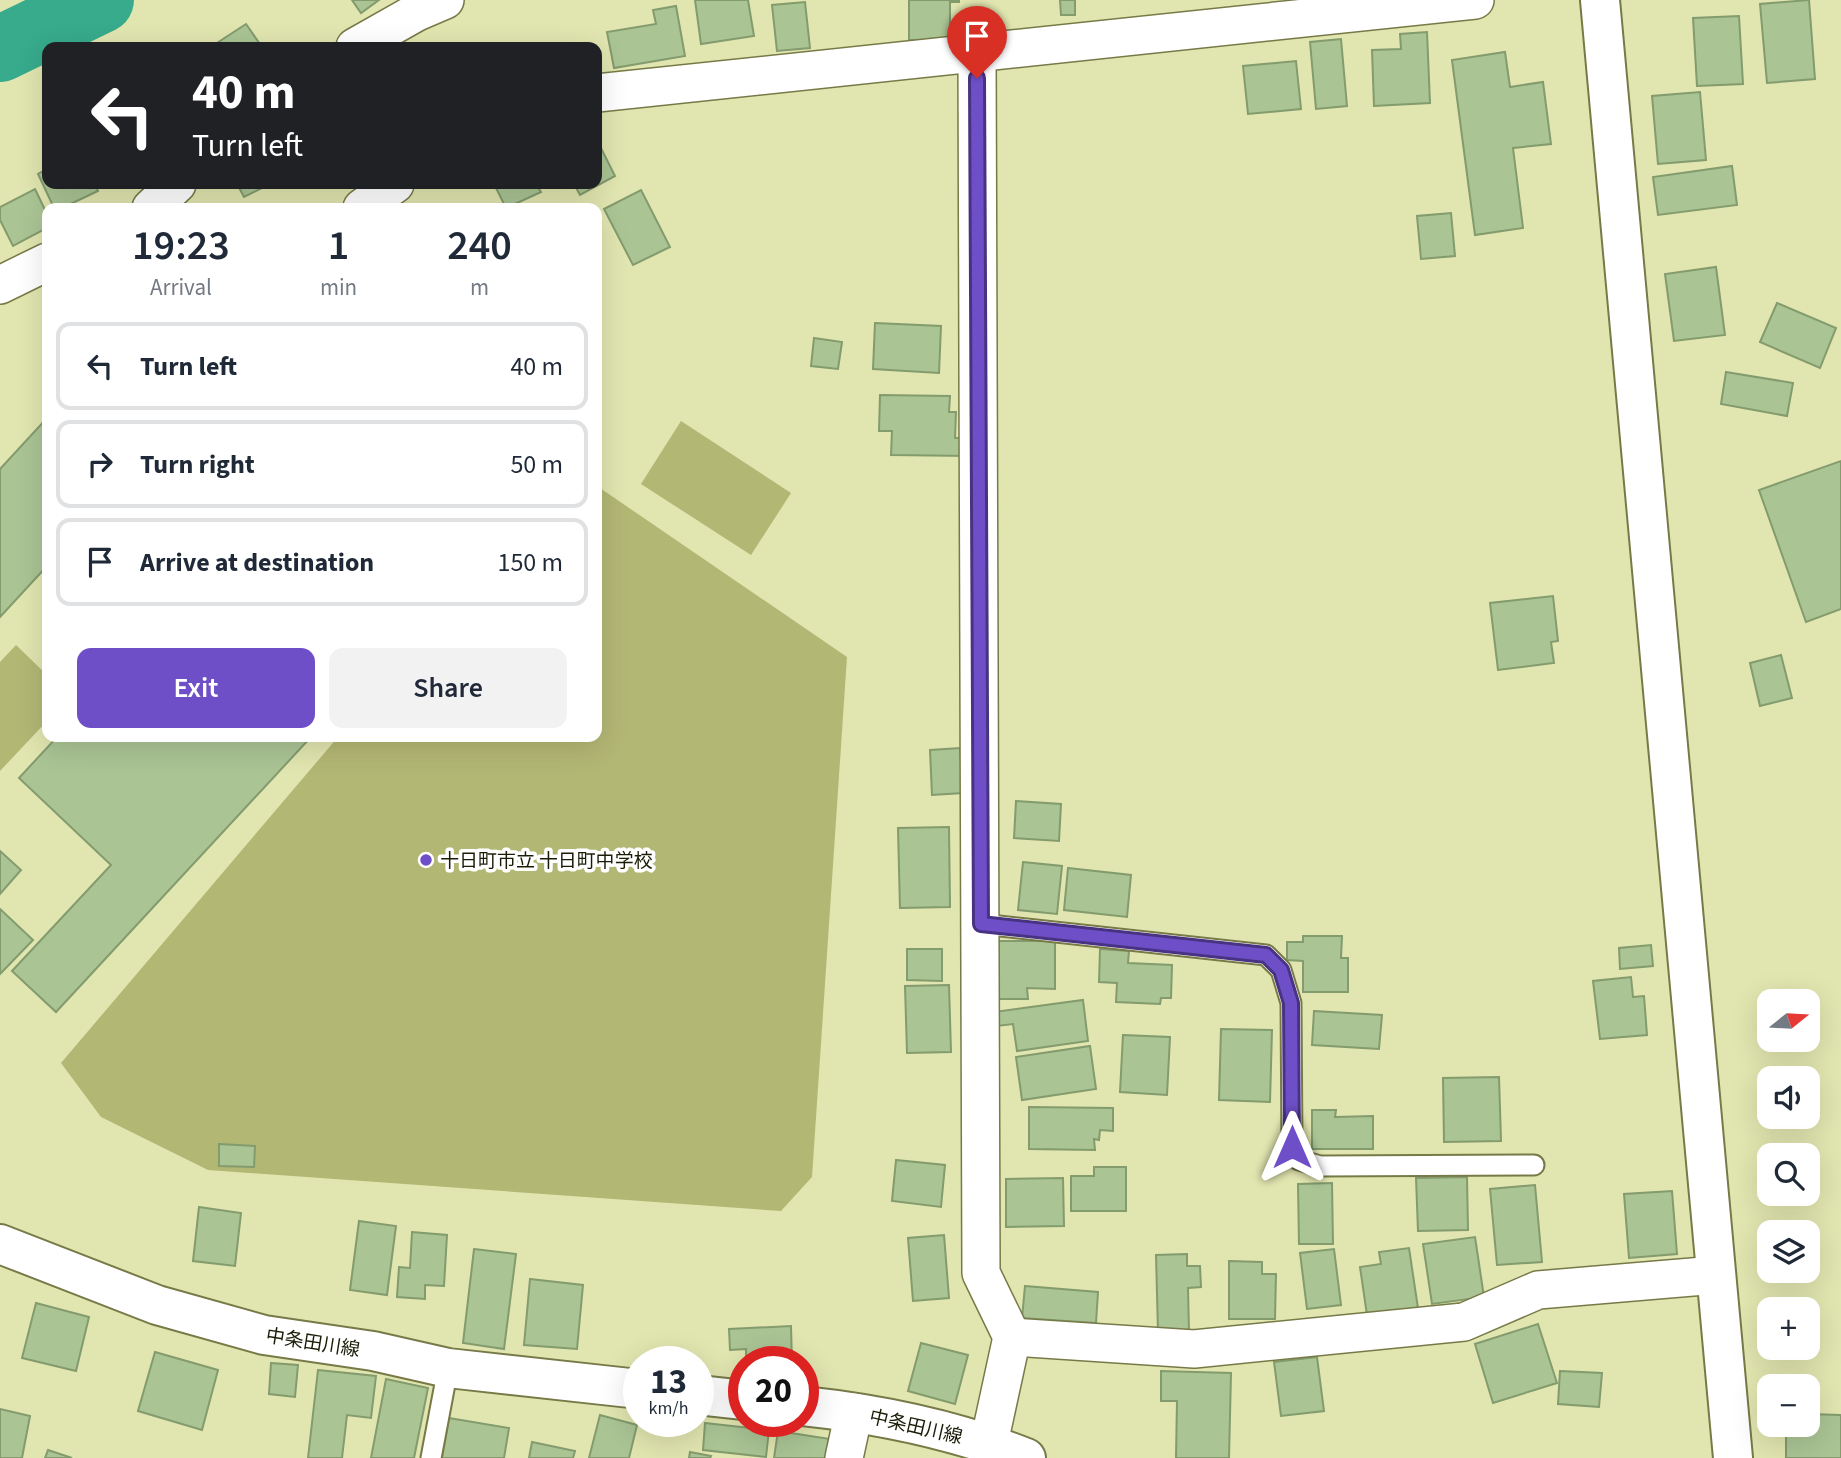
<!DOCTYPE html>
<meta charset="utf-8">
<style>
body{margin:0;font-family:"Source Sans 3","Noto Sans JP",sans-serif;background:#f2f2f3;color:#1f2937;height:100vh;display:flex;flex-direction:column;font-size:26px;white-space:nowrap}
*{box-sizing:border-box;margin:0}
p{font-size:23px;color:#747a83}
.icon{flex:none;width:38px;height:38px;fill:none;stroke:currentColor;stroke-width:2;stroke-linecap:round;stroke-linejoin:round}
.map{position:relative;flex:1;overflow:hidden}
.panel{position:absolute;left:42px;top:203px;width:560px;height:539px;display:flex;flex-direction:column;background:#fff;border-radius:14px;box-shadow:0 7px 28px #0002}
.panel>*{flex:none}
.banner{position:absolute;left:42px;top:42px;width:560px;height:147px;border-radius:14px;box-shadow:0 7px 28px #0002;background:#202124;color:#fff;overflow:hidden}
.needle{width:46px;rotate:72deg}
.controls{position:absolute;left:1757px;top:989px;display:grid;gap:14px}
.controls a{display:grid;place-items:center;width:63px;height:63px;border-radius:14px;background:#fff;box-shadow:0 7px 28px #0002;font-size:35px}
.speed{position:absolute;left:623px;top:1346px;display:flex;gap:14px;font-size:35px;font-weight:700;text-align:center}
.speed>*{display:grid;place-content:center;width:91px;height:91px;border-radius:50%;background:#fff;box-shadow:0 7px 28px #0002;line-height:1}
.speed small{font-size:18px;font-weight:400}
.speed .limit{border:10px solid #d22;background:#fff;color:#111}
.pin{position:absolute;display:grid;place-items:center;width:60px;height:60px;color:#fff;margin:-72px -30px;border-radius:50% 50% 50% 0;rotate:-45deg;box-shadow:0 0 7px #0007}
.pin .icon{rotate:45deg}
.me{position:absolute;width:77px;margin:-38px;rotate:0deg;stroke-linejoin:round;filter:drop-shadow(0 0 5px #0008)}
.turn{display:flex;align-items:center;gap:24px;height:147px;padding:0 35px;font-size:32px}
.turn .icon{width:91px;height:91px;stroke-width:2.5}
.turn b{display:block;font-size:49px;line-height:60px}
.eta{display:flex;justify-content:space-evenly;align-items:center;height:119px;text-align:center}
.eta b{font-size:42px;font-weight:600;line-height:49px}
.action{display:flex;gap:14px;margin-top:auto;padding:14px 35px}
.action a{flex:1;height:80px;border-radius:14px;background:#6e4fc8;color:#fff;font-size:28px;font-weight:600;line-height:80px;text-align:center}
.action a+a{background:#f2f2f3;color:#1f2937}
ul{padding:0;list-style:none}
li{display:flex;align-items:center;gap:21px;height:88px;margin:0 14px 10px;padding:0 21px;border:4px solid #e0e1e3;border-radius:14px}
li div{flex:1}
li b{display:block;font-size:26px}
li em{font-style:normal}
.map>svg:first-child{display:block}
.green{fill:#b3b774}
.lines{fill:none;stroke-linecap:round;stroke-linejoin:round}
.river{stroke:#37ab8c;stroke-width:66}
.building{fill:#aac494;stroke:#839b6d;stroke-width:2}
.lane-casing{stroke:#777a47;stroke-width:23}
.street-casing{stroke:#777a47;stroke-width:40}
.secondary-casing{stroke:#777a47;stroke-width:42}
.lane{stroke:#fff;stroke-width:19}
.street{stroke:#fff;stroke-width:37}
.secondary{stroke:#fff;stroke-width:38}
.route-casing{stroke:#483382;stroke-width:18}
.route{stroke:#6e4fc8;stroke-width:12}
.poi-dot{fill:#6e4fc8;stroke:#fff;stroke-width:2.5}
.labels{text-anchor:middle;stroke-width:7;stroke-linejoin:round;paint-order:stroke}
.poi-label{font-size:19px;fill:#1b1c07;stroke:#fff;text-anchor:start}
.street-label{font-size:19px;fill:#1b1c07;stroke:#fff}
</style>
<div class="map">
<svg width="1841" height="1458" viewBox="0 0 1841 1458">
<rect width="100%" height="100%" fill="#e1e5af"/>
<g class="green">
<polygon points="681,421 791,493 751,555 641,484"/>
<polygon points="597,486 847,657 812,1177 781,1211 208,1170 101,1117 61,1063 338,737 597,737"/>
<polygon points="16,645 47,675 47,721 0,771 0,662"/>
</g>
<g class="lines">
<polyline class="river" points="0,49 101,0"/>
</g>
<g class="building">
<polygon points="352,0 379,0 361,13"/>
<polygon points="695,0 748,0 754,36 701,44"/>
<polygon points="909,0 959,0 959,2 950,2 950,40 909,40"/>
<polygon points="1060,0 1075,0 1075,15 1061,15"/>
<polygon points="1809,0 1815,79 1767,83 1760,4"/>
<polygon points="805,2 810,48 777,51 772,5"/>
<polygon points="676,6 685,56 614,68 607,32 656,24 653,10"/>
<polygon points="1739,16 1743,84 1697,86 1693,18"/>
<polygon points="246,24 262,47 220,47 217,43"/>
<polygon points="1427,32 1430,103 1374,106 1372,50 1401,49 1400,34"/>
<polygon points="1341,39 1347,106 1316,109 1310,42"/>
<polygon points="1505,52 1510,87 1543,82 1551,144 1513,148 1523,228 1475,235 1452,60"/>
<polygon points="1296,61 1301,109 1248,114 1243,66"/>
<polygon points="1700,92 1706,160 1658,164 1652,96"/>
<polygon points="597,140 615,176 580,195 574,184 597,184"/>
<polygon points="1732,166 1737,205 1658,215 1653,177"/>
<polygon points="47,169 47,184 95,184 98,191 62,208 54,208 38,174"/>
<polygon points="237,184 270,184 244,197"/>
<polygon points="494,184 536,184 541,192 506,208"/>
<polygon points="35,189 47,214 47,228 13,246 0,220 0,207"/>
<polygon points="641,190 670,247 633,265 604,209"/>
<polygon points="1451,213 1455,256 1421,259 1417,216"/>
<polygon points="1716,267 1725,335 1674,341 1665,274"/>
<polygon points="1777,303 1836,328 1820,368 1760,342"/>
<polygon points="875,323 941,326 939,373 873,369"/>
<polygon points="814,338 842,342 838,369 811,366"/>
<polygon points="1726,372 1793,383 1787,416 1721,404"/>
<polygon points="880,395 950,396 949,412 956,412 955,438 969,438 969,456 891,455 892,431 879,431"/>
<polygon points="47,418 47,566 0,617 0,469"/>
<polygon points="1841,461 1841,609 1806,622 1759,490"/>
<polygon points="1553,596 1558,641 1551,642 1554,663 1498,670 1490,603"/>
<polygon points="1781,655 1792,698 1760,706 1750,663"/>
<polygon points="57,737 311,737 56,1012 12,971 111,865 19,778"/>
<polygon points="960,748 963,793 932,795 930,750"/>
<polygon points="1016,801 1061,804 1059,841 1014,838"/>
<polygon points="949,827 950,907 900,908 898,828"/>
<polygon points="0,851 21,870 0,894"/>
<polygon points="1023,862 1062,866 1057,914 1018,910"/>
<polygon points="1068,868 1131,875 1127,917 1064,910"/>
<polygon points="0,909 33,940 0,974"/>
<polygon points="1303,936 1342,936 1341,958 1348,958 1348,992 1303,992 1303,961 1287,960 1287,942 1303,942"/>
<polygon points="996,941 1055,941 1055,989 1027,988 1028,999 995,999"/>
<polygon points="1651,945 1653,966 1620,969 1619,948"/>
<polygon points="907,949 942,949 942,981 907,980"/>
<polygon points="1100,949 1129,951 1128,963 1172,965 1171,998 1161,998 1160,1004 1116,1002 1117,983 1099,982"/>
<polygon points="1631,977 1633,997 1644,996 1647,1035 1600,1039 1593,981"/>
<polygon points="949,985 951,1052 907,1053 905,986"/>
<polygon points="1083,1000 1088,1041 1017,1051 1013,1024 997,1026 994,1012"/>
<polygon points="1314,1011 1382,1015 1379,1049 1312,1045"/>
<polygon points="1221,1029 1272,1030 1270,1102 1219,1100"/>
<polygon points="1123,1035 1170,1037 1167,1095 1120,1092"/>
<polygon points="1090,1046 1096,1089 1022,1100 1016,1057"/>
<polygon points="1499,1077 1501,1141 1444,1142 1443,1078"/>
<polygon points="1029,1107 1113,1108 1113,1131 1100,1130 1099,1140 1094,1139 1095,1150 1029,1149"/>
<polygon points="1312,1110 1336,1110 1335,1117 1373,1116 1373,1149 1312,1149"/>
<polygon points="219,1144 255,1146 254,1167 219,1166"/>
<polygon points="896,1160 945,1165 941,1207 892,1201"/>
<polygon points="1094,1167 1126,1167 1126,1211 1071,1211 1071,1176 1094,1176"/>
<polygon points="1467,1177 1468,1230 1418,1231 1416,1178"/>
<polygon points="1063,1178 1064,1226 1006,1227 1006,1179"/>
<polygon points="1332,1183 1333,1244 1299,1244 1298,1184"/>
<polygon points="1535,1185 1542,1262 1497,1265 1490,1189"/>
<polygon points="1672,1191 1677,1254 1629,1258 1624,1194"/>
<polygon points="199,1207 241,1213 235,1266 193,1261"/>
<polygon points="359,1221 396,1226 387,1295 350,1290"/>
<polygon points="1817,1229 1819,1267 1808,1268 1808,1232 1788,1232 1788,1230"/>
<polygon points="412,1232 447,1235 444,1286 425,1285 425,1299 397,1297 399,1267 410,1268"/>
<polygon points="944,1235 949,1298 913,1301 908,1238"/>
<polygon points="1475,1237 1484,1297 1432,1304 1423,1244"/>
<polygon points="1409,1248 1419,1315 1368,1322 1360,1267 1381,1264 1379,1252"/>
<polygon points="474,1249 516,1254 504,1349 463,1343"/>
<polygon points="1334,1249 1341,1305 1307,1309 1300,1253"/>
<polygon points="1187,1254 1187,1266 1200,1266 1201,1287 1188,1288 1189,1332 1158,1332 1156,1255"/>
<polygon points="1229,1261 1262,1262 1262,1274 1276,1274 1275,1319 1229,1319"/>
<polygon points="530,1279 583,1285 577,1349 524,1345"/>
<polygon points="1025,1286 1098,1292 1096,1323 1022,1318"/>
<polygon points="36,1303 89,1317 76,1371 22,1358"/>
<polygon points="1538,1324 1557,1383 1493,1403 1475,1344"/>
<polygon points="791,1326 792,1362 746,1362 746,1349 730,1350 729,1329"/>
<polygon points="921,1343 968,1355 955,1404 908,1391"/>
<polygon points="155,1352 218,1370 202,1430 138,1411"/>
<polygon points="1317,1357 1324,1411 1281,1416 1274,1362"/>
<polygon points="271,1363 298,1365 295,1397 269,1394"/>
<polygon points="318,1370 376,1376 371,1418 347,1415 342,1458 308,1458"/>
<polygon points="1161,1371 1231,1373 1229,1458 1176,1458 1177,1401 1161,1401"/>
<polygon points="1560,1371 1602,1373 1599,1407 1558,1404"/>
<polygon points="386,1379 428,1388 414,1458 371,1458"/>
<polygon points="0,1409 30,1416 22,1458 0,1458"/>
<polygon points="1808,1414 1841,1415 1841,1458 1786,1458 1786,1424 1808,1424"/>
<polygon points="600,1415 637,1425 629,1458 589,1458"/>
<polygon points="449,1418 509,1428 504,1458 442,1458"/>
<polygon points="705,1423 769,1430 766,1457 703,1450"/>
<polygon points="778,1431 830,1439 827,1458 774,1458"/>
<polygon points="532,1442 575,1451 573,1458 529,1458"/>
<polygon points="48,1450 72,1458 45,1458"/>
<polygon points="690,1452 711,1456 710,1458 689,1458"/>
</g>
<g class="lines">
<defs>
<g id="lane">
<polyline points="981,924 1266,955 1281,970 1291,1003 1292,1147 1299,1160 1320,1166 1534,1165"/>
<polyline points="431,1458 448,1368"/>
</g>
<g id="street">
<polyline points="355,47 417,12 445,0"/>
<polyline points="977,51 981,1273 1012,1337 989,1443"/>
<polyline points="597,93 1475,0"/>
<polyline points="151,208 177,184"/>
<polyline points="362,208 395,184"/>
<polyline points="0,285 47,262"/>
<polyline points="1012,1337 1194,1349 1464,1322 1538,1290 1716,1275"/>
<polyline points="844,1458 854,1412"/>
</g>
<g id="secondary">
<polyline points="1600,0 1733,1458"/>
<polyline points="0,1244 157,1305 264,1335 373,1351 448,1368 639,1389"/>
<polyline points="698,1395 744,1400"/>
<path d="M803,1406C878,1414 956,1430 1026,1458"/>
</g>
</defs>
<use href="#lane" class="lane-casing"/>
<use href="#street" class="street-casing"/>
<use href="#secondary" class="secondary-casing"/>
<use href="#lane" class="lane"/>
<use href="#street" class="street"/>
<use href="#secondary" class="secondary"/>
</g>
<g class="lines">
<defs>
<polyline id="route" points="977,78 981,924 1266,955 1281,970 1291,1003 1292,1147"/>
</defs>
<use href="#route" class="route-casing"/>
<use href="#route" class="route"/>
</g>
<circle class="poi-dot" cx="426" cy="860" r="7"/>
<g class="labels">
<g class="poi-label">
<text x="440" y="867">十日町市立 十日町中学校</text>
</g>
<g class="street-label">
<text transform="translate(313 1342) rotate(9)" y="7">中条田川線</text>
<text transform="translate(916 1426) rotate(13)" y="7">中条田川線</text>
</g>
</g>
</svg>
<div class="controls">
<a><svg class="needle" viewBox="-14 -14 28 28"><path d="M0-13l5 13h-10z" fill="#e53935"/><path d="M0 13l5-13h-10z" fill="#747a83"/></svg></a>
<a><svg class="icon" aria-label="sound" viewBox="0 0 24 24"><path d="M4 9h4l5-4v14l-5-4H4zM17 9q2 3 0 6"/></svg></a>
<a><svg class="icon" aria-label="search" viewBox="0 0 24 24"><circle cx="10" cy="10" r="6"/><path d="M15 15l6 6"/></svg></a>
<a><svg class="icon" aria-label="layers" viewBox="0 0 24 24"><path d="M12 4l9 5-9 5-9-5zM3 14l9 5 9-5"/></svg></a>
<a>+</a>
<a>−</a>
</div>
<div class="speed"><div>13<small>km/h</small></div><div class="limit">20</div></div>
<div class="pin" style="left:977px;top:78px;background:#d93025"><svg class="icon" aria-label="arrive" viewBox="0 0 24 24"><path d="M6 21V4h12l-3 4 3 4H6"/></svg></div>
<svg class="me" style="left:1292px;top:1147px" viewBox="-20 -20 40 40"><path d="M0-17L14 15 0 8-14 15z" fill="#6e4fc8" stroke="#fff" stroke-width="4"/></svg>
<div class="banner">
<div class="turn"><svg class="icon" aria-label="left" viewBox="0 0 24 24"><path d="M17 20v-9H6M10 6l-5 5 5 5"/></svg><div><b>40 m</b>Turn left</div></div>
</div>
<section class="panel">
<div class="eta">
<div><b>19:23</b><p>Arrival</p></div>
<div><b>1</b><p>min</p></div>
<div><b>240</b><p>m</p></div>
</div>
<ul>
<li><svg class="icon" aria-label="left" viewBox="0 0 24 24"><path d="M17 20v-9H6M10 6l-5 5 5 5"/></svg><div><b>Turn left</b></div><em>40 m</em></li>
<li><svg class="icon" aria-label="right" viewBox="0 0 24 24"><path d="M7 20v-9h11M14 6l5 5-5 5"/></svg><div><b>Turn right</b></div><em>50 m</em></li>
<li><svg class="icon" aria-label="arrive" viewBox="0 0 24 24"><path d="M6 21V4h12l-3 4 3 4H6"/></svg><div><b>Arrive at destination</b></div><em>150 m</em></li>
</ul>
<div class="action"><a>Exit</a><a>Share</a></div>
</section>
</div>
